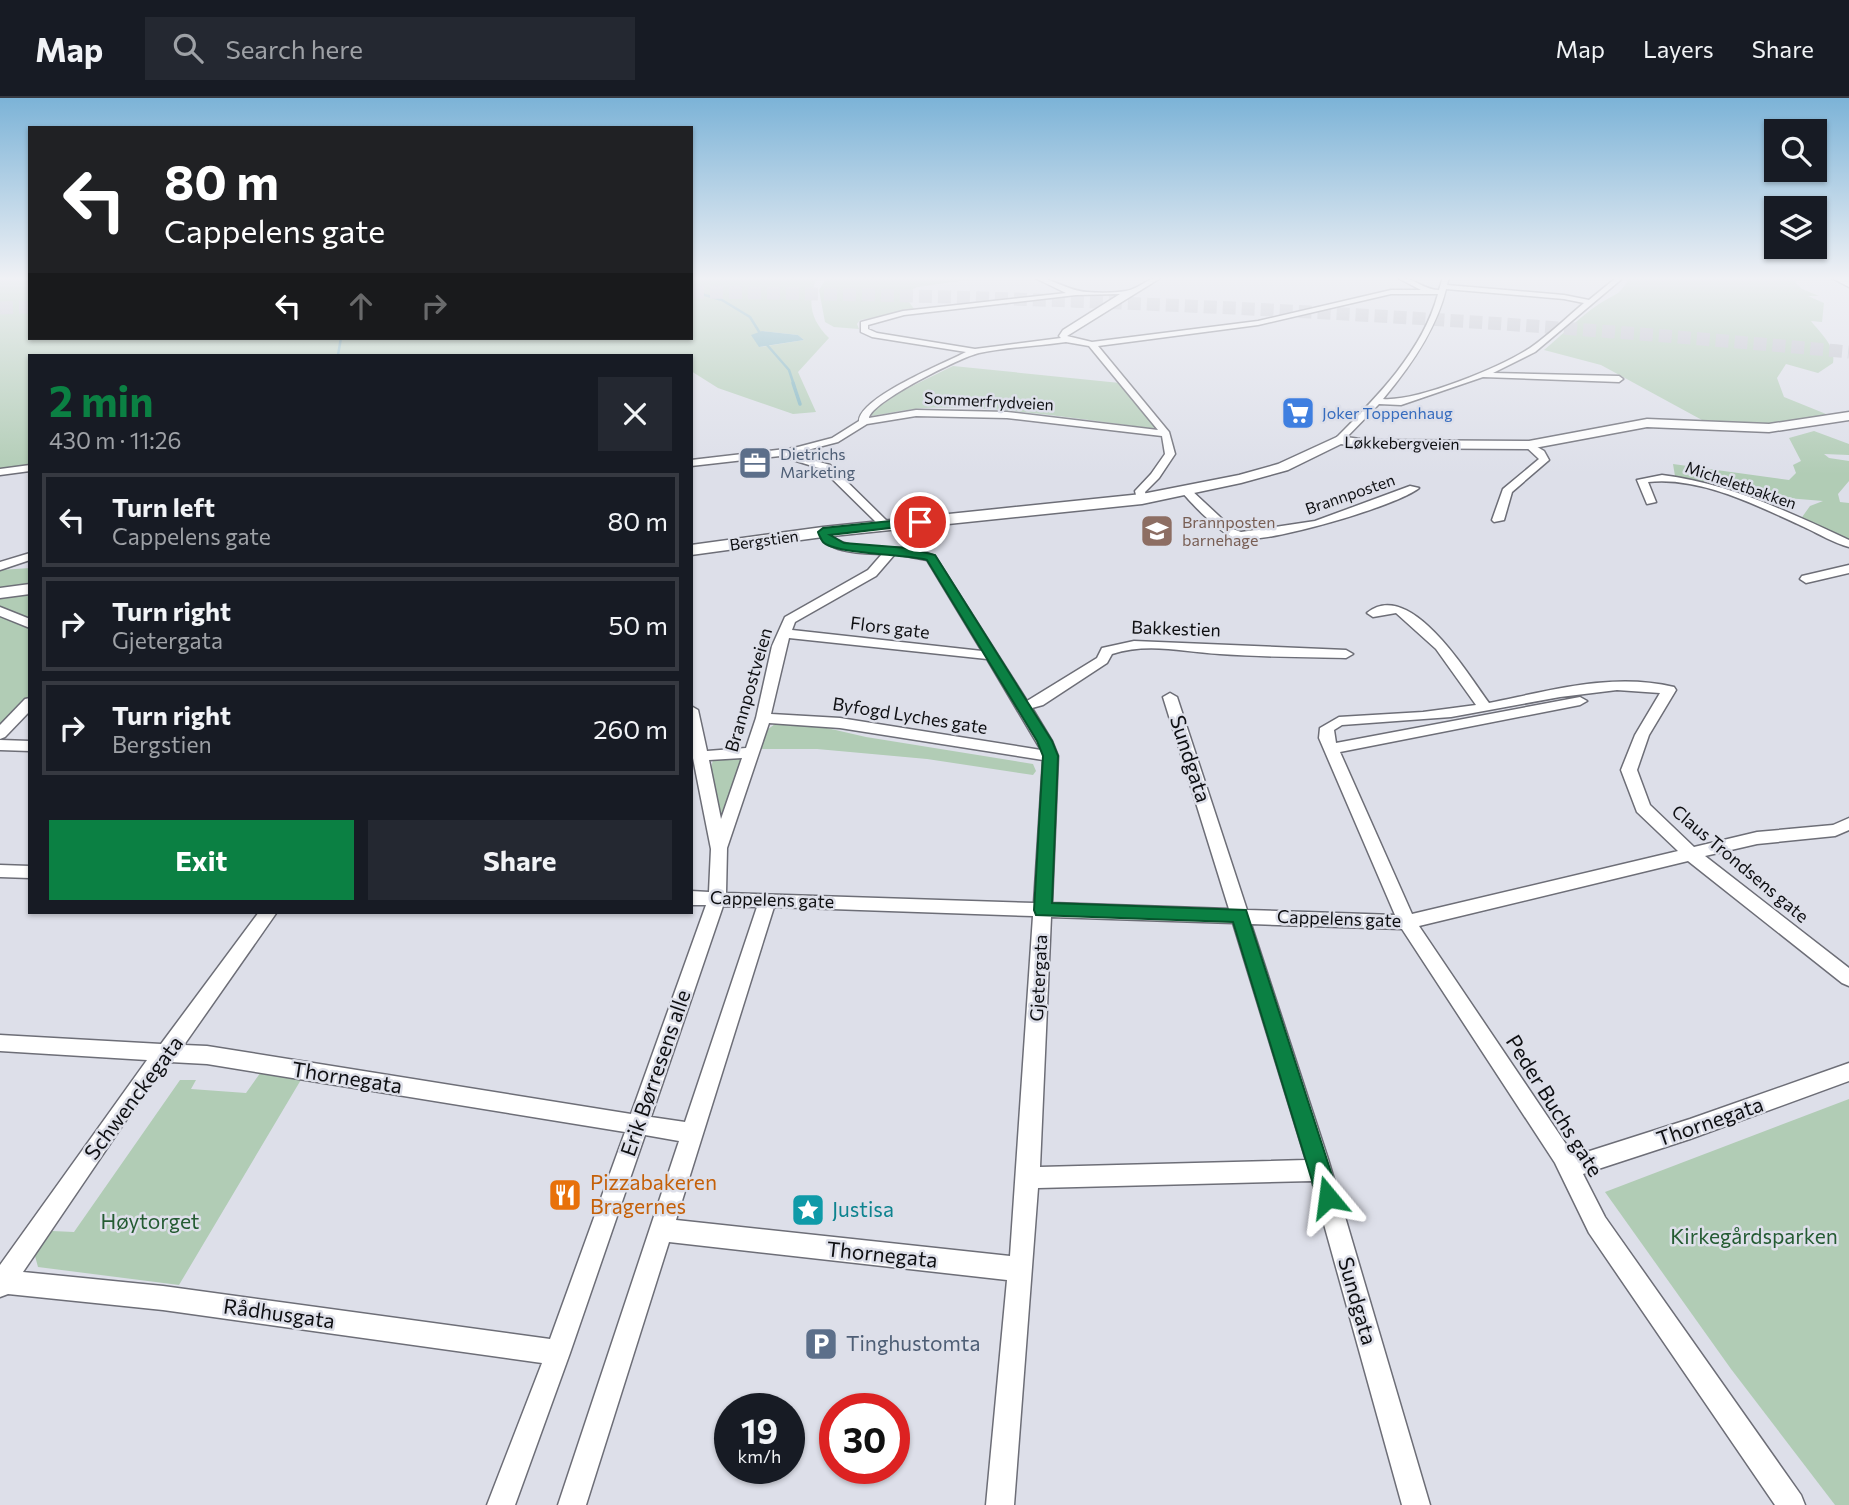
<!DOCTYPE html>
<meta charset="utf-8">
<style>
body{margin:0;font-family:Commissioner,sans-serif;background:#242831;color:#f1f3f6;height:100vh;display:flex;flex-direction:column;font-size:26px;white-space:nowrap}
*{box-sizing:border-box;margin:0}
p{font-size:23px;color:#9ea1a6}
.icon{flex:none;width:38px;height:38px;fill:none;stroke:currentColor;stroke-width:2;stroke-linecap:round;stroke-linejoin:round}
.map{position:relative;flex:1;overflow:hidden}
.sheet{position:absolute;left:28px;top:256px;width:665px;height:560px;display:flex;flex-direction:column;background:#171b24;border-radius:0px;box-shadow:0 2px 5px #0004}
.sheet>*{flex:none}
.hud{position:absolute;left:28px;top:28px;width:665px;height:214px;border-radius:0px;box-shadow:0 2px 5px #0004;background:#202124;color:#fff;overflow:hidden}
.controls{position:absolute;left:1764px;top:21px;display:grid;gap:14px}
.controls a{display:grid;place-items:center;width:63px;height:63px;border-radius:0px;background:#171b24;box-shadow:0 2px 5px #0004;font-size:35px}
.speed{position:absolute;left:714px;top:1295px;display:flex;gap:14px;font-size:35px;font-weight:700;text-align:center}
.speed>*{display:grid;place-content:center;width:91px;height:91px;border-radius:50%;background:#171b24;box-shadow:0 2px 5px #0004;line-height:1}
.speed small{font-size:18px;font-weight:400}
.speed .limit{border:10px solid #d22;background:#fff;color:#111}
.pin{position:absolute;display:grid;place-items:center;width:60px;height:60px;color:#fff;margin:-30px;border:4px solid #fff;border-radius:50%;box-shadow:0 2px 7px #0007}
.me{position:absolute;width:77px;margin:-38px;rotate:344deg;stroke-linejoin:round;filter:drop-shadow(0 0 5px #0008)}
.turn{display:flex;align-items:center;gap:24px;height:147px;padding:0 21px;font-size:32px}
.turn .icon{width:91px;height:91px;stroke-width:2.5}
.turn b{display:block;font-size:49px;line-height:60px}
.lanes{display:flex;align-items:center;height:66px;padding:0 21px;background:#0003;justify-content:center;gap:35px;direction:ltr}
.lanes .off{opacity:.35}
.round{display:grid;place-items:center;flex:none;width:74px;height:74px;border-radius:0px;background:#242831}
.headline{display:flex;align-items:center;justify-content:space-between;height:119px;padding:0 21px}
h1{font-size:42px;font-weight:700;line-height:52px;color:#0b8043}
.action{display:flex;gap:14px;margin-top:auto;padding:14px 21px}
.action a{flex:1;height:80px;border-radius:0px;background:#0b8043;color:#fff;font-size:28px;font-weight:700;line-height:80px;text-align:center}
.action a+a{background:#242831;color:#f1f3f6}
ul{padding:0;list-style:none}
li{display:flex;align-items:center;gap:21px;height:94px;margin:0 14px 10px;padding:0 7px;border:4px solid #363941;border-radius:0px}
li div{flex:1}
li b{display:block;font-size:26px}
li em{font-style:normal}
header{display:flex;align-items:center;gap:42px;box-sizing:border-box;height:98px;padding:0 35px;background:#171b24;border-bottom:2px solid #363941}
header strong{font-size:33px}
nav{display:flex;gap:38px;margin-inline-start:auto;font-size:24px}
.search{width:490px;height:63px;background:#242831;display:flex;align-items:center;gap:18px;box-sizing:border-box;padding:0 24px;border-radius:0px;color:#9ea1a6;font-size:26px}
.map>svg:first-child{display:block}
.green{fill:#b1ccb5;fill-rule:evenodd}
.water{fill:#7bb2bd}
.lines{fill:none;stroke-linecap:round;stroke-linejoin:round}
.stream-far1{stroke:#7bb2bd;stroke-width:2.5}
.stream{stroke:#7bb2bd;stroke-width:3.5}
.primary-tunnel{stroke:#bec0c9;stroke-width:13;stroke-dasharray:13 6;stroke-linecap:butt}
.minor-casing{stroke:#6d6e77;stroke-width:3}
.secondary-casing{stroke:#6d6e77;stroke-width:3}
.minor{fill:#fff;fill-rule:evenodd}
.secondary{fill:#fff;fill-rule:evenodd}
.route{fill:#0b8043;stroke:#07532c;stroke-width:2}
.labels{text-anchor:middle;stroke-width:5;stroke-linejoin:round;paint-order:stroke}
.far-street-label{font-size:16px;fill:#0e0f12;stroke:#dddfe9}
.far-shop-label{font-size:16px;fill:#366cbe;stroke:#dddfe9;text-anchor:start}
.far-service-label{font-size:16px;fill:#4e5e75;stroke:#dddfe9;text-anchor:start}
.far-education-label{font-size:16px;fill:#785e54;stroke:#dddfe9;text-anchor:start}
.street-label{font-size:18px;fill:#0e0f12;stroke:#dddfe9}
.near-street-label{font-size:21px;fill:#0e0f12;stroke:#dddfe9}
.near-food-label{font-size:21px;fill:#c56008;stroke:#dddfe9;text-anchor:start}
.near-culture-label{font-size:21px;fill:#0d838f;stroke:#dddfe9;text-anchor:start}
.near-park-label{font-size:21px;fill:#245b32;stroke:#dddfe9}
.near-service-label{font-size:21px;fill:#4e5e75;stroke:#dddfe9;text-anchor:start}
</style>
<header>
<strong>Map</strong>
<div class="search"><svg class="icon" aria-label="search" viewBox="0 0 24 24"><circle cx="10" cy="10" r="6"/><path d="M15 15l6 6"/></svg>Search here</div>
<nav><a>Map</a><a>Layers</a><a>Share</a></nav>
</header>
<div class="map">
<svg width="1849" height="1407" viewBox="0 0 1849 1407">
<rect width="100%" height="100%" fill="#dddfe9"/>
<g class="green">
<path d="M0,179H30V240H691V179H817C807,204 810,221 829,240L798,274L816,314L793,316L718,290L691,273V257H30V367L0,371ZM762,233L798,237L804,242L760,249L756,243Z"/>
<polygon points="827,179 989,179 917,189 903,196 915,212 860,222 857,226 859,231 834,229 825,224 819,192"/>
<path d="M1630,179L1827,180L1802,181L1795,184L1802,191L1819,198H1808L1824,205L1822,224L1811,223C1821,236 1836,248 1833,265L1818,275L1786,266L1777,280L1784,299L1831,318L1781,325L1744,326L1702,322L1601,267L1544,252C1562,237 1580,219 1599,206C1618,194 1618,199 1630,179Z"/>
<path d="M953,268L1120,285L1158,331C1081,322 1003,307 925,310C908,311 889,315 872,318V314L900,294Z"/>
<polygon points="1814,333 1849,346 1849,357 1824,356 1829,360 1849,363 1849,383 1838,396 1840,404 1849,405 1849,443 1800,422 1810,408 1823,403 1740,396 1675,378 1673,366 1789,382 1796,375 1793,367 1801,363 1789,340"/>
<polygon points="30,470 30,607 0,636 0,472"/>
<polygon points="778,624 805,625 866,639 1033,666 1036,673 1033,677 927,661 817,651 761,651 768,631"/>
<polygon points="737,659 742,664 720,727 710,674 713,662"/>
<polygon points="263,971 305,975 179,1187 38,1169 35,1158 52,1133 74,1134 180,982 196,982 191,991 246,995"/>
<polygon points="1849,1001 1849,1407 1835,1407 1731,1271 1605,1094"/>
</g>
<polygon class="water" points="762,233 798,237 804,242 759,249 751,237"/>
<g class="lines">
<g class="stream-far1">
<polyline points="691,193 722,202 750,219 768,248 789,272 794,287"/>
<polyline points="338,257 341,240"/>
</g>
<polyline class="stream" points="793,285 800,306"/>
<g class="primary-tunnel">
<path d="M691,194C1078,198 1464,218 1849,254"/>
<polyline points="0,210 30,209"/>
</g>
<defs>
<g id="minor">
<path d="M1033,179C1051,179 1067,193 1087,194C1098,195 1115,195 1126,193C1139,191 1148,179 1162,179L1067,238L1092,244L1258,223L1391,192H1421L1396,179C1413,179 1424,192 1439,192L1443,179H1449L1447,187L1564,197L1589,202L1617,179H1624L1535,254L1493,275L1619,278L1623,281L1619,284L1483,279L1401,307L1379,306L1342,344H1336V340C1376,300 1423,253 1438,196H1391L1258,227L1098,248L1169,334L1175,356L1159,380L1145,394L1147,401L1142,404L1137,401L1135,393L1151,376L1165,356L1162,338L1007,320L916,318L867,326L838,344L792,356L830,367L889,425V429H881L822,371L780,358L691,368V362L794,350L832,340L859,323C860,299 945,265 966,254L872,239L861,234V224L903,213L1066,195ZM1446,191L1564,201L1584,205C1566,220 1549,237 1530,250C1501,269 1417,304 1383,301C1410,269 1436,232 1446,191ZM1120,196L1063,232L1059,238L1061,240L975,251L877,235L868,231V227L904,217L1076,197ZM1066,244L1089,248L1158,332L1007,314L916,312L869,320C871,304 961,259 979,255C1007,249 1038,248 1066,244Z"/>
<polygon points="1529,344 1544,353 1549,362 1512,394 1504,422 1494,424 1492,422 1503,391 1539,361 1524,347"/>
<polygon points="30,367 30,373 0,377 0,371"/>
<path d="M1662,377C1728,385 1789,414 1849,442V449C1834,445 1819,436 1804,429C1758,408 1700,378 1648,384L1656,404L1647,406L1637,382Z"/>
<path d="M1410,388L1419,390C1397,408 1267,446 1238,441C1222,438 1192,406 1181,393L1190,391L1233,431L1241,434L1315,423Z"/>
<path d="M823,431L827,432C840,454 879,448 901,450C913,451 924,454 935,458L1027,603L1097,560L1102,550L1134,543L1346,552L1353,556L1346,560C1304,559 1262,559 1220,556C1184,554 1148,544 1112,556L1107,565L1043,607L1032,610L1052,643L1058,658L1052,805L1229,811L1163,599L1170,595L1177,599L1247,812L1395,817L1319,640L1320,630L1339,619L1423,614L1476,607L1436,551L1396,515L1373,519L1367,515C1410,480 1467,575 1489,605C1549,593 1612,574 1674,589L1676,592L1649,637L1637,672L1650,707L1694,749L1757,734L1833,727L1849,720V732L1835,738L1757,746L1705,758L1849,870V888L1842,885L1688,763L1419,828L1574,1058L1690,1021L1849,965V983L1690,1041L1583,1076L1605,1119L1801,1397L1805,1407H1775L1589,1135L1555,1065L1402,831L1251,826L1328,1061L1430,1407H1402L1312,1083L1038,1090L1014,1407H986L1007,1182L669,1144L586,1407H558L679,1043L645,1037L570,1255L515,1407H487L542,1265L163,1212L8,1196L0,1199V1167L147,962L0,953V937L161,946L259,814H277L184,947L207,948L631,1016L706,807H691V793L709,794L711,751L691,650V608L698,612L707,653L746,650L756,620L772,548L785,519L868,472L882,456C861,455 828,456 817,434ZM895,456L927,462L982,553L792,532L795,524L876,478ZM789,540L987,561L1041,652L840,620L771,616ZM1617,592L1660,595L1635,637L1621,672L1637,714L1678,753L1412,816L1340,654L1580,607L1587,603L1580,599L1336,645L1334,632L1342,627L1451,619L1560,599ZM769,625L840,630L1043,662L1034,805L726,795L727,750ZM742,660L721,721L709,662ZM723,808L757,809L685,1024L651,1019ZM774,809L1033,818L1010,1158L676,1122ZM1051,819L1233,825L1306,1062L1040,1069ZM170,964L207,966L625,1034L550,1241L163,1188L23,1174L148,990Z"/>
<polygon points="30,455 30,462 0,472 0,464"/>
<polygon points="1849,467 1849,475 1806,485 1800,481 1802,478"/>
<polygon points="0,509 30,521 30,530 0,518"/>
<polygon points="30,600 30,613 5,639 0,641 0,627 25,601"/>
<polygon points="0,642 30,643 30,653 0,652"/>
<polygon points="0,767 30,768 30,780 0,779"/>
</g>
<g id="secondary">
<polygon points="1830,179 1842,179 1849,182 1849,189"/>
<polygon points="1849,314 1849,322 1769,334 1647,329 1529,351 1367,350 1341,346 1288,372 1241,385 1142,406 823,439 691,457 691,447 823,429 1142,396 1239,377 1278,366 1339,338 1367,342 1529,343 1647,321 1769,326"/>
<polygon points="30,486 30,496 0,500 0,490"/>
</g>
</defs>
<use href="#minor" class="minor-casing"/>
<use href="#secondary" class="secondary-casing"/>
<use href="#minor" class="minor"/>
<use href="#secondary" class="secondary"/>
</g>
<linearGradient id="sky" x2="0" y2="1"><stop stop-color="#7cb3d7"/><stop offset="0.48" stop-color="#f0f1f5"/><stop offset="1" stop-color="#f0f1f5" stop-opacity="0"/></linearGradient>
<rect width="1849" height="376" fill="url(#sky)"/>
<path class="route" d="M920,420L924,421V426L830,437L844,445L907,450L935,457L1052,643L1058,658L1052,805L1246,812L1339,1099L1336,1107L1328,1110L1320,1107L1317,1099L1233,824L1036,817L1034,812L1043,658L1037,643L927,462C905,456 834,456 823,444C822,443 818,435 818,434L823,430Z"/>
<defs>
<symbol id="supermarket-square" viewBox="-11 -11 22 22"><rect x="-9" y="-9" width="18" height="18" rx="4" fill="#3f7fe0" stroke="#dddfe9"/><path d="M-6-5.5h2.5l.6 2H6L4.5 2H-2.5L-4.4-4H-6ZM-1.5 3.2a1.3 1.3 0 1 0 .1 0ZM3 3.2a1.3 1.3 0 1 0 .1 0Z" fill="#fff"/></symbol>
<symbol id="office-square" viewBox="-11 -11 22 22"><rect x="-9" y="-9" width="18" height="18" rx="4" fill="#5c6f8a" stroke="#dddfe9"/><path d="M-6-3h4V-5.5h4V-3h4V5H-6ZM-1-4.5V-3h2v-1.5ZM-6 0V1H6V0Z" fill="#fff"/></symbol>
<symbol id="school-square" viewBox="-11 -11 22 22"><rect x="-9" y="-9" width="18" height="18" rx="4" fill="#8d6e63" stroke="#dddfe9"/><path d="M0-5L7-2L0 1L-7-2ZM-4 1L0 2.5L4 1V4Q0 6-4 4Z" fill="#fff"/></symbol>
<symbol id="restaurant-square" viewBox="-11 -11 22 22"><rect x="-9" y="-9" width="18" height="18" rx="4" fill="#e8710a" stroke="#dddfe9"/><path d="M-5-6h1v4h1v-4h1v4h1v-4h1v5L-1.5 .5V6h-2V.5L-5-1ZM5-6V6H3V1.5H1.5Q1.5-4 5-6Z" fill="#fff"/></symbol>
<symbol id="sight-square" viewBox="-11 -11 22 22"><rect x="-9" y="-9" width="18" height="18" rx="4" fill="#0f9aa8" stroke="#dddfe9"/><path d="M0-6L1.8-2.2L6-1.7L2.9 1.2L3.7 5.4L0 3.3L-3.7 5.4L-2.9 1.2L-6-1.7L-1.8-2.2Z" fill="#fff"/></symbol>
<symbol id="parking-square" viewBox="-11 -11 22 22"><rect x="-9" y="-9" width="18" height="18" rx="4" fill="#5c6f8a" stroke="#dddfe9"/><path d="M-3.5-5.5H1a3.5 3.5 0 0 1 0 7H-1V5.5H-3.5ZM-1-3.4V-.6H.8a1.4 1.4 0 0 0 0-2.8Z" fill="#fff"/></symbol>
</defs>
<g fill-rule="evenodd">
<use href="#supermarket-square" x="1279" y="296" width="38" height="38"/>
<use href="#office-square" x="736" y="346" width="38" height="38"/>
<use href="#school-square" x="1138" y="414" width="38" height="38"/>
<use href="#restaurant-square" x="546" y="1078" width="38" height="38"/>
<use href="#sight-square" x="789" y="1093" width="38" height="38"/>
<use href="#parking-square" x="802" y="1227" width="38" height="38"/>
</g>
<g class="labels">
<g class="far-street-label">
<text transform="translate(989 303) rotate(3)" y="6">Sommerfrydveien</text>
<text transform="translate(1402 345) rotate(1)" y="6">Løkkebergveien</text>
<text transform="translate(1741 387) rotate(19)" y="6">Micheletbakken</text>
<text transform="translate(1350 396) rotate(-19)" y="6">Brannposten</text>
<text transform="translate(764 442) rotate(-8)" y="6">Bergstien</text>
</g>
<g class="far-shop-label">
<text x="1322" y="321">Joker Toppenhaug</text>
</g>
<g class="far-service-label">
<text x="780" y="362">Dietrichs<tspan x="780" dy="18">Marketing</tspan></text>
</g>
<g class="far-education-label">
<text x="1182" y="430">Brannposten<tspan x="1182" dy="18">barnehage</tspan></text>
</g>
<g class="street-label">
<text transform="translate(890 530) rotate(7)" y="6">Flors gate</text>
<text transform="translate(1176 531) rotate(2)" y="6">Bakkestien</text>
<text transform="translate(749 592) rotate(-74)" y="6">Brannpostveien</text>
<text transform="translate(910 618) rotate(9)" y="6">Byfogd Lyches gate</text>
<text transform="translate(1740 766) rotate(40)" y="6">Claus Trondsens gate</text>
<text transform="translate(772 802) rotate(2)" y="6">Cappelens gate</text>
<text transform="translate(1339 821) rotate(2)" y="6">Cappelens gate</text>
<text transform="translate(1039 880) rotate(-87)" y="6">Gjetergata</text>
</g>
<g class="near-street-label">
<text transform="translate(1190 661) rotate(72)" y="7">Sundgata</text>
<text transform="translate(656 975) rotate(-71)" y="7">Erik Børresens alle</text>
<text transform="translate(347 980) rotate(9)" y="7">Thornegata</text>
<text transform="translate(134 1000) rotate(-53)" y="7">Schwenckegata</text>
<text transform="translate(1554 1008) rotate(58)" y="7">Peder Buchs gate</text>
<text transform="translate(1710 1024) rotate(-19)" y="7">Thornegata</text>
<text transform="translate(882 1157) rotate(6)" y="7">Thornegata</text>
<text transform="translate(1357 1203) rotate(74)" y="7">Sundgata</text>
<text transform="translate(279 1216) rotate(8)" y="7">Rådhusgata</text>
</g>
<g class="near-food-label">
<text x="590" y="1092">Pizzabakeren<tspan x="590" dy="24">Bragernes</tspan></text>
</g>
<g class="near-culture-label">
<text x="832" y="1119">Justisa</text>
</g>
<g class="near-park-label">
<text x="150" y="1131">Høytorget</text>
<text x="1754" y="1146">Kirkegårdsparken</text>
</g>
<g class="near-service-label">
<text x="846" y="1253">Tinghustomta</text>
</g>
</g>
</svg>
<div class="controls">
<a><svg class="icon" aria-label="search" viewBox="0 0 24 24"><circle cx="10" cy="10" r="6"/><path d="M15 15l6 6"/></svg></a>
<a><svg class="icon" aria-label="layers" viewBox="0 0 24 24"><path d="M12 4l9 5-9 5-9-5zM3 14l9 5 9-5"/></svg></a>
</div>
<div class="speed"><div>19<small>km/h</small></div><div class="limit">30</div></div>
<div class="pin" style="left:920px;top:424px;background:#d93025"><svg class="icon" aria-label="arrive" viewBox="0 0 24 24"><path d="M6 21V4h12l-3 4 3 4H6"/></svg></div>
<svg class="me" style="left:1328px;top:1099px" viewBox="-20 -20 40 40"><path d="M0-17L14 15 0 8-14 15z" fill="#0b8043" stroke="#fff" stroke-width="4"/></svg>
<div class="hud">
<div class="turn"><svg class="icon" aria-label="left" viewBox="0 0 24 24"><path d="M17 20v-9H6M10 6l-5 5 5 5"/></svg><div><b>80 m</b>Cappelens gate</div></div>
<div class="lanes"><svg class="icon" aria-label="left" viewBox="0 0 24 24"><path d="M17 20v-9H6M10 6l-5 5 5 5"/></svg><svg class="icon off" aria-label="ahead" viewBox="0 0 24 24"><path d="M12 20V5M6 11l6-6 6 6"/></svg><svg class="icon off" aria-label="right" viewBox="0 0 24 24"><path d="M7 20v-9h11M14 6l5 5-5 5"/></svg></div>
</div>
<section class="sheet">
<div class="headline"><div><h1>2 min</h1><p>430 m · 11:26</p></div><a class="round"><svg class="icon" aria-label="close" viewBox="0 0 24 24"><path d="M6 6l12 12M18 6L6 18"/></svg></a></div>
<ul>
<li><svg class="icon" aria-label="left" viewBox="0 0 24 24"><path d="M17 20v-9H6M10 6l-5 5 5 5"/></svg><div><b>Turn left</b><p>Cappelens gate</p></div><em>80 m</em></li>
<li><svg class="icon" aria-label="right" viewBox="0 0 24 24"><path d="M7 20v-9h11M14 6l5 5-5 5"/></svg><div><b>Turn right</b><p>Gjetergata</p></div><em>50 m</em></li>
<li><svg class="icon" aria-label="right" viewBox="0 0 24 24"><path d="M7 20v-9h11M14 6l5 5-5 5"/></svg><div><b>Turn right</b><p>Bergstien</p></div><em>260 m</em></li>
</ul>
<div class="action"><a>Exit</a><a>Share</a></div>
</section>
</div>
